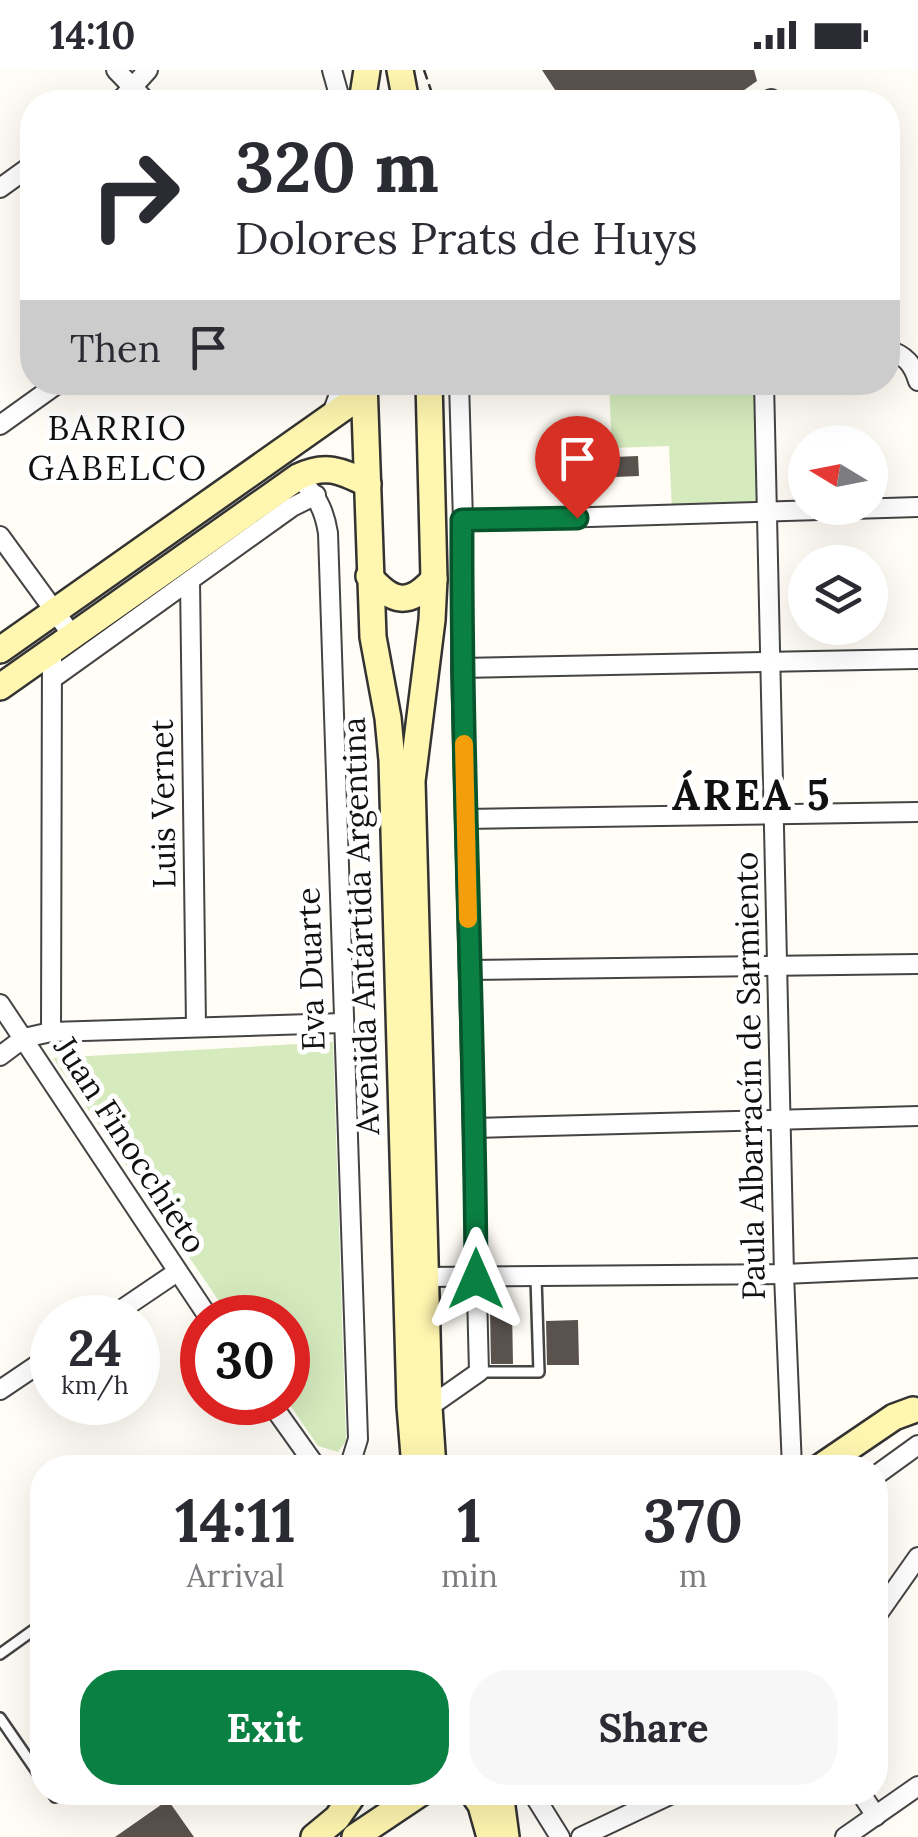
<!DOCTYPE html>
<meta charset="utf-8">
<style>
body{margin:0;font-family:Lora,serif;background:#f7f7f7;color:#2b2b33;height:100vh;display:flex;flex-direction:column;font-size:38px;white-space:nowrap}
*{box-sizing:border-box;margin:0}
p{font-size:32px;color:#7c7c81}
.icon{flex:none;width:55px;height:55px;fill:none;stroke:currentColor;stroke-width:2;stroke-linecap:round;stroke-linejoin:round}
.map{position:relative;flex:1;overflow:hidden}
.drawer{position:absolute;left:30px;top:1385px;width:858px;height:350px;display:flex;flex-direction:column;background:#fff;border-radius:40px;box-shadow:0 10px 40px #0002}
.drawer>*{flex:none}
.banner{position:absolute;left:20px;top:20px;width:880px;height:305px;border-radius:40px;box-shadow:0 10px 40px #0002;background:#fff;color:#2b2b33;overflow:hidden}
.needle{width:65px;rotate:280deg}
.controls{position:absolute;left:788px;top:355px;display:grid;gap:20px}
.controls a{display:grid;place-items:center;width:100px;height:100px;border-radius:50%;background:#fff;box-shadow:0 10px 40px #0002;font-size:50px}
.speed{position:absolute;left:30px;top:1225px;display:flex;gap:20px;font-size:50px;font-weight:700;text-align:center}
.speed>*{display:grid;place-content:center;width:130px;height:130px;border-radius:50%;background:#fff;box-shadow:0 10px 40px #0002;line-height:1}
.speed small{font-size:25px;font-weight:400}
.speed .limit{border:15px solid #d22;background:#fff;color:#111}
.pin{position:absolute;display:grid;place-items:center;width:85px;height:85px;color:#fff;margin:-102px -42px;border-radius:50% 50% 50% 0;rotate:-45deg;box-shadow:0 0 10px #0007}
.pin .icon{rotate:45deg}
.me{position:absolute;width:110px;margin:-55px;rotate:0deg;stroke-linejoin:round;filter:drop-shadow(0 0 8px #0008)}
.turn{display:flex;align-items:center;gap:35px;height:210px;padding:0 50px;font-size:45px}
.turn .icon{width:130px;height:130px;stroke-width:2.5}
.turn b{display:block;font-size:70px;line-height:85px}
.then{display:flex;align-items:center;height:95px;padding:0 50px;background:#0003;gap:20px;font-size:38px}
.eta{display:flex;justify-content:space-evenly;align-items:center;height:170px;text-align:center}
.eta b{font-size:60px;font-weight:700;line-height:70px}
.primary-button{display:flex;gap:20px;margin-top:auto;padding:20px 50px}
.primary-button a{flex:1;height:115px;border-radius:40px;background:#0b8043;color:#fff;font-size:40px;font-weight:700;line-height:115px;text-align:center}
.primary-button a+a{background:#f7f7f7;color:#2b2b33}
.status{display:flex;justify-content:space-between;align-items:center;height:70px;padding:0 50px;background:#fff;direction:ltr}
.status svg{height:28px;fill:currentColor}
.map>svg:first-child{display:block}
.green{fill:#d5ebbd}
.building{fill:#5a524d}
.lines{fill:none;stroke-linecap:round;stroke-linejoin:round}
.lane-casing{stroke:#444;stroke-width:14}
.street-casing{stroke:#444;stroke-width:22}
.secondary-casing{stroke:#333;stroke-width:30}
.path{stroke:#333;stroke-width:2.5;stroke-dasharray:10 5;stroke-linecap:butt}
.lane{stroke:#fff;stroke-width:9}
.street{stroke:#fff;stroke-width:18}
.secondary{stroke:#fff6b0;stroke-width:25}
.route-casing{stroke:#07532c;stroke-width:25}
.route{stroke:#0b8043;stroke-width:18}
.slow{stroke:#f59e0b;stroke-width:18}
.labels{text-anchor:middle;stroke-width:10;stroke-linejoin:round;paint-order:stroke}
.street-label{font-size:32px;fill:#111;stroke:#fff}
.neighbourhood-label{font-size:35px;letter-spacing:2.5px;fill:#111;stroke:#fff}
.district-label{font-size:42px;font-weight:bold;letter-spacing:2.5px;fill:#111;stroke:#fff}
</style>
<div class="status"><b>14:10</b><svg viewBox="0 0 49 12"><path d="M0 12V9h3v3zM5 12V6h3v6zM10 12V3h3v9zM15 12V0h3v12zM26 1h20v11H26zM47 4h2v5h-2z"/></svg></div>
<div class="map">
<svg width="918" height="1767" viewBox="0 0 918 1767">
<rect width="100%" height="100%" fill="#fffdf5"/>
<g class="green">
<polygon points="654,312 756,313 762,436 672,440 669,376 612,378 609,314"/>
<polygon points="333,972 346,1371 338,1382 318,1376 288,1332 288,1248 230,1247 53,988"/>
</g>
<g class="building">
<polygon points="542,0 754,0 757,11 727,32 563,32"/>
<polygon points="638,386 639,406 615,407 614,387"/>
<polygon points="512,1239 513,1294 491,1294 490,1240"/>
<polygon points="578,1250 579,1295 547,1295 546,1251"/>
<polygon points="168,1730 194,1767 115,1767"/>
</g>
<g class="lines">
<defs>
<g id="lane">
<polyline points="479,1302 539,1302 536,1208"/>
<polyline points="0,1584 42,1554"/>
<polyline points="0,1648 42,1709"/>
<polyline points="52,1722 55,1727 62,1722"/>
</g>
<g id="street">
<polyline points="116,0 147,32"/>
<polyline points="332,0 341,32"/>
<polyline points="119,32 148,0"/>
<polyline points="766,32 771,29"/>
<polyline points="0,118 32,95"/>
<path d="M888,280C905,285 913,294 918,311"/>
<polyline points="764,312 784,1204 792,1398"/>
<polyline points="331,346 338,327 338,312"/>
<polyline points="0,355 60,312"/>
<path d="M298,407C316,425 324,438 328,463L358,1369L349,1398"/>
<polyline points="463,451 918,437"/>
<polyline points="0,466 72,565"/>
<polyline points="190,511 196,956"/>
<polyline points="461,598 918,589"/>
<polyline points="52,609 292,437 316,425"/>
<polyline points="466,749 918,742"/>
<polyline points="469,900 918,894"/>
<polyline points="0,934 209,1248"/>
<polyline points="51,962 52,581"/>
<polyline points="0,986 24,968 51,962 343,953"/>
<polyline points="475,1058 918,1046"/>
<polyline points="426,1207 784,1204 918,1198"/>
<polyline points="109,1248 177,1202"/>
<polyline points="0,1320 52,1285"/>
<polyline points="270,1332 317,1398"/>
<polyline points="429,1337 479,1302 461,598 463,451 459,312"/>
<polyline points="875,1406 918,1375"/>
<polyline points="875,1548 918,1487"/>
<polyline points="532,1722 560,1767"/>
<polyline points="860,1722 876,1746"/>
<polyline points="581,1767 676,1722"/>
<polyline points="845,1767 918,1716"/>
</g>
<g id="secondary">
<polyline points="400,0 406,32"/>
<polyline points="362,32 367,0"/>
<polyline points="364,312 373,567 388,648 392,690 410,1336 415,1398"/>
<polyline points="429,312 434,509 432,550 412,711 429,1337 433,1398"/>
<path d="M369,506C392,533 409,537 434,509"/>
<polyline points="0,580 346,336 364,320"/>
<path d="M0,617L298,407C326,393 341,401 368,414"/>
<polyline points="819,1398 894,1347 913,1340"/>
<polyline points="472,1722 481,1735 490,1767"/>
<polyline points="500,1722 506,1767"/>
<polyline points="314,1767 337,1748 355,1722"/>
<polyline points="355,1767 422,1722"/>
</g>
</defs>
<use href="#lane" class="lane-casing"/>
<use href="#street" class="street-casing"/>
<use href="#secondary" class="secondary-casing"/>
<polyline class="path" points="424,0 435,32"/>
<use href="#lane" class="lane"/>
<use href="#street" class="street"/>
<use href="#secondary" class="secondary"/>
</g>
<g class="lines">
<defs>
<path id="route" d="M476,1209C475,956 461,704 462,450L577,448"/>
</defs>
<use href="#route" class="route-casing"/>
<use href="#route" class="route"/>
<polyline class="slow" points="464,674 468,849"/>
</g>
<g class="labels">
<g class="street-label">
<text transform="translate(163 734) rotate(-91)" y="11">Luis Vernet</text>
<text transform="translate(361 856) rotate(-92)" y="11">Avenida Antártida Argentina</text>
<text transform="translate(311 899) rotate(-92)" y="11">Eva Duarte</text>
<text transform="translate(750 1006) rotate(-91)" y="11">Paula Albarracín de Sarmiento</text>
<text transform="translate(130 1075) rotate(57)" y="11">Juan Finocchieto</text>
</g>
<g class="neighbourhood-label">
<text x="118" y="370">BARRIO<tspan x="118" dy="40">GABELCO</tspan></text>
</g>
<g class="district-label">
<text x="752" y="740">ÁREA 5</text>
</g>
</g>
</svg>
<div class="controls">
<a><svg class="needle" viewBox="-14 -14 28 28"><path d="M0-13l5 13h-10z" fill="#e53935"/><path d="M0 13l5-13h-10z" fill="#7c7c81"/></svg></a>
<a><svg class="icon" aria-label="layers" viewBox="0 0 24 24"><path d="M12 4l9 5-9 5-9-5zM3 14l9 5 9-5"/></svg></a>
</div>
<div class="speed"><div>24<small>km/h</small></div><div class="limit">30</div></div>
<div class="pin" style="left:577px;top:448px;background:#d93025"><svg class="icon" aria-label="arrive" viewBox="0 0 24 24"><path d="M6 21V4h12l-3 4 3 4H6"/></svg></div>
<svg class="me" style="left:476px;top:1209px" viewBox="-20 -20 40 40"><path d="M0-17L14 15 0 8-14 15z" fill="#0b8043" stroke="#fff" stroke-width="4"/></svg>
<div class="banner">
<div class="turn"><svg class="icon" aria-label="right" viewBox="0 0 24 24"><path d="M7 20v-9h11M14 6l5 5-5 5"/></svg><div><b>320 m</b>Dolores Prats de Huys</div></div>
<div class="then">Then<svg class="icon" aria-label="arrive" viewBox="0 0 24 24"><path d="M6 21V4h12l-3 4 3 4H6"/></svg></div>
</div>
<section class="drawer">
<div class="eta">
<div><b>14:11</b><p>Arrival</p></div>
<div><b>1</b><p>min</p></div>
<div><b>370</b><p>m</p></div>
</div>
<div class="primary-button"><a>Exit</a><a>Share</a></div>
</section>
</div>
